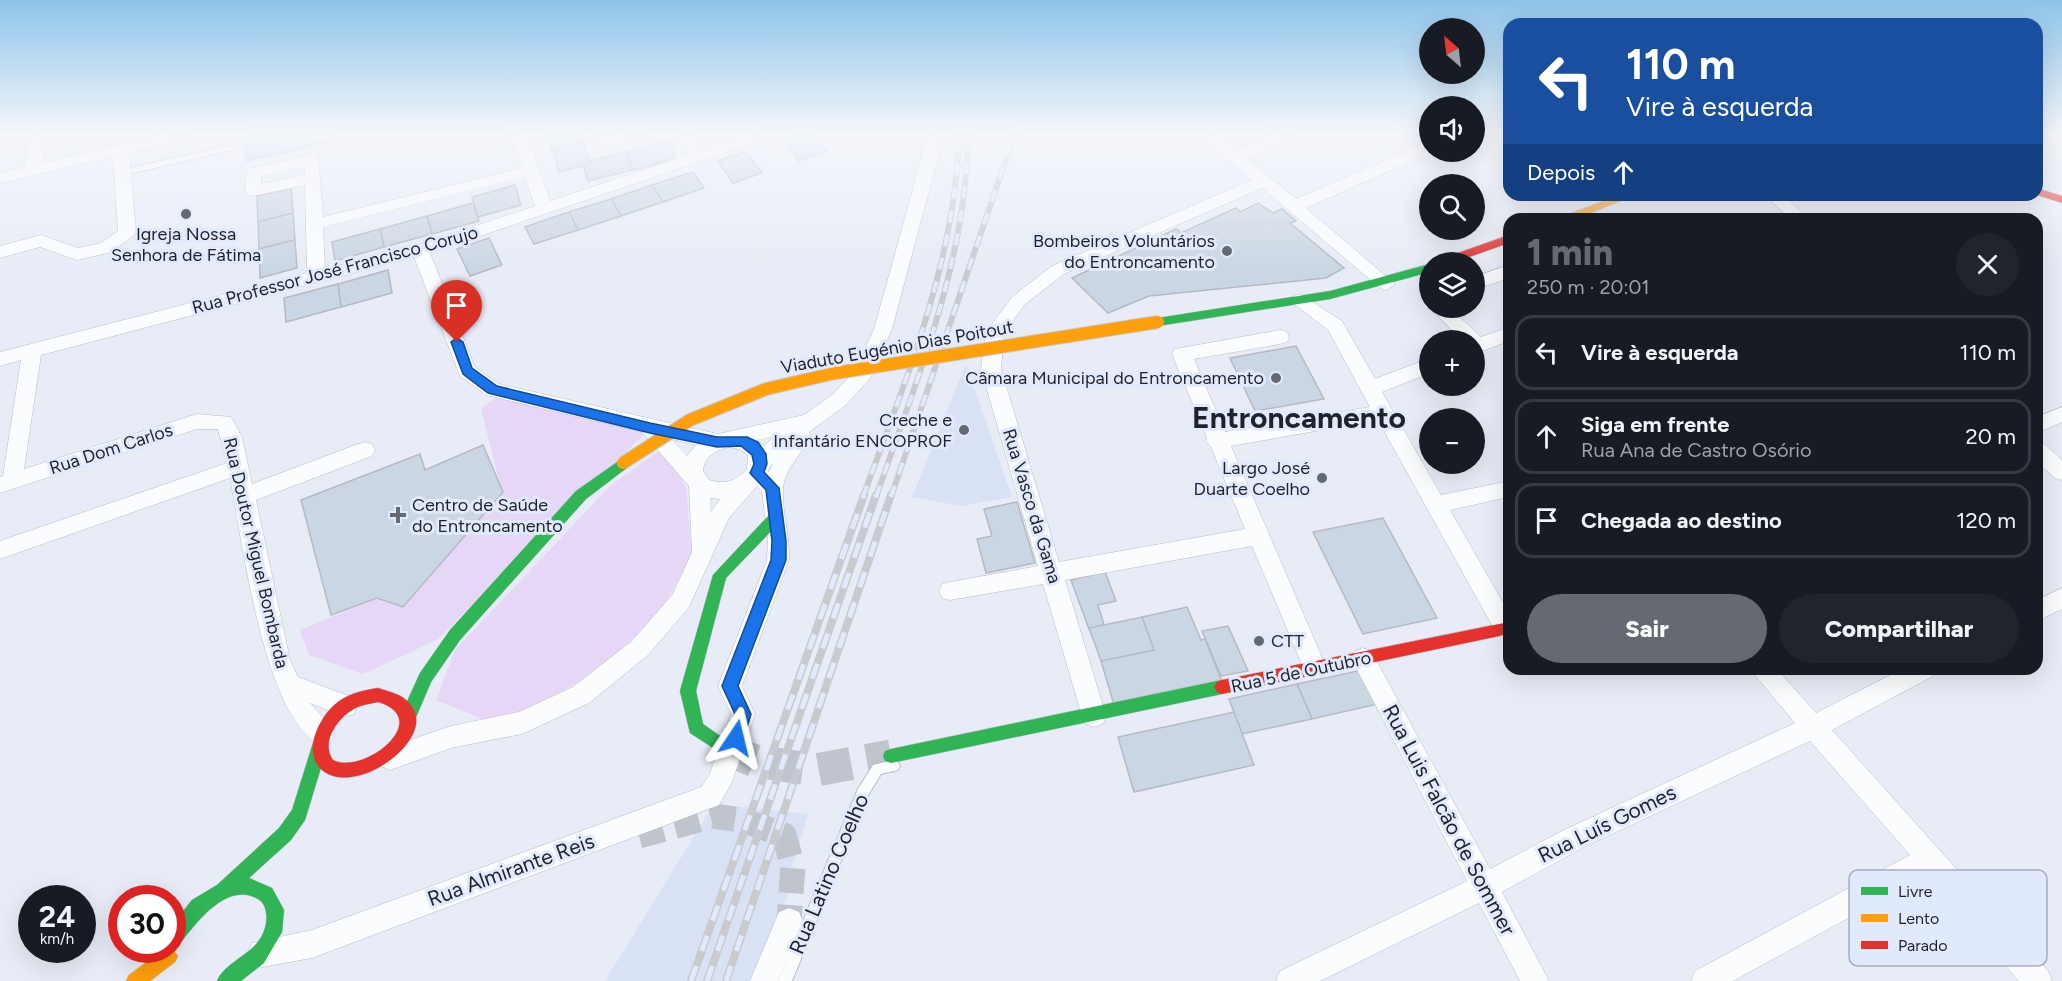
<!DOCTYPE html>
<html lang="pt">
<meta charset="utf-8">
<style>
body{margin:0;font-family:Figtree,sans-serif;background:#20242c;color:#f1f3f6;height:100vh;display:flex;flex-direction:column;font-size:22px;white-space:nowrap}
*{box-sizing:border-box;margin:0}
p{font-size:20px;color:#9ea1a6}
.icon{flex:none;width:33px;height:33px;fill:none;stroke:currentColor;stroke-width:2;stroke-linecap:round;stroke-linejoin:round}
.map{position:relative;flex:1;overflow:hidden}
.details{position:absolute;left:1503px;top:213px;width:540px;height:462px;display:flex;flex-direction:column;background:#171b24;border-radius:18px;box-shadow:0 6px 24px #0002}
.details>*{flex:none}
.top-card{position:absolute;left:1503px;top:18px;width:540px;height:183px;border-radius:18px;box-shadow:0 6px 24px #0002;background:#1a4fa0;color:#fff;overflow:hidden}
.needle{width:39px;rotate:332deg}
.tools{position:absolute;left:1419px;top:18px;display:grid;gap:12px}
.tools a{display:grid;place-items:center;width:66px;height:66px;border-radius:50%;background:#171b24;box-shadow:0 6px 24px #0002;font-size:30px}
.speed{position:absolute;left:18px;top:885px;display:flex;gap:12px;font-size:30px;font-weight:700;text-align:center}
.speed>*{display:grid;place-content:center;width:78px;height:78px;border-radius:50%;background:#171b24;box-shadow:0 6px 24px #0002;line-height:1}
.speed small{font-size:15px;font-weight:400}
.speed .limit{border:9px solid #d22;background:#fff;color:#111}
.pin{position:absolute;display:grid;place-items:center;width:51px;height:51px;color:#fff;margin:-62px -26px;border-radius:50% 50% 50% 0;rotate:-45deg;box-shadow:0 0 6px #0007}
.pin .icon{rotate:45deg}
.me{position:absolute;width:66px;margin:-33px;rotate:10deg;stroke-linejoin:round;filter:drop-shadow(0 0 4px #0008)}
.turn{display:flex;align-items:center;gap:21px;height:126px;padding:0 24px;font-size:27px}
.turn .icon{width:78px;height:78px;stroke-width:2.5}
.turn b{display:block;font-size:42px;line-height:51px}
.then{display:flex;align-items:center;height:57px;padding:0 24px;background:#0003;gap:12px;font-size:22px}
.round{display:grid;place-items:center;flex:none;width:63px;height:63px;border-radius:32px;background:#20242c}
.overview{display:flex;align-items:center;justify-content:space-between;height:102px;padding:0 24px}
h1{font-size:36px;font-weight:800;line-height:45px;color:#656971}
.action{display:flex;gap:12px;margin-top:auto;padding:12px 24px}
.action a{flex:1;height:69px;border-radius:36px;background:#656971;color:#fff;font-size:24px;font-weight:800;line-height:69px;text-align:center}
.action a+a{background:#20242c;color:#f1f3f6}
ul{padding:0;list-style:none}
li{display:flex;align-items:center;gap:18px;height:75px;margin:0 12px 9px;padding:0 12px;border:3px solid #363941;border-radius:18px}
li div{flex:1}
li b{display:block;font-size:22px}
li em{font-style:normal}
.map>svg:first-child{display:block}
.built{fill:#d9e2f4}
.green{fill:#e6d7f6}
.building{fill:#cad6e3;stroke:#b5bac2;stroke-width:1.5}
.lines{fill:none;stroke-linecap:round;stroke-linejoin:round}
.street-tunnel{stroke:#bfc4cd;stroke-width:25;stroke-dasharray:25 12;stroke-linecap:butt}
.secondary-tunnel{stroke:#bfc4cd;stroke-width:33;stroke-dasharray:33 16;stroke-linecap:butt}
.lane-casing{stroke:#b9bdc5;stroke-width:2}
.street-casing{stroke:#b9bdc5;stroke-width:1}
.fast-casing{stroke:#b9bdc5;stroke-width:1}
.slow-casing{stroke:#b9bdc5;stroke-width:1}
.jam-casing{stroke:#b9bdc5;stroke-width:1}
.lane{fill:#fbfcfe;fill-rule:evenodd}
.street{fill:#fbfcfe;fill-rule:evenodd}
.fast{fill:#30b455;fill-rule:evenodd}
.slow{fill:#ff9f0a;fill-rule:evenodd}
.jam{fill:#e5322d;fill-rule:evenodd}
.rail-far1-casing{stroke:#c8cacd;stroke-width:6}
.rail-casing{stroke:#c8cacd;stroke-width:8}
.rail-far1{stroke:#e1eafc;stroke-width:4;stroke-dasharray:12;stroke-linecap:butt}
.rail{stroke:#e1eafc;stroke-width:5;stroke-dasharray:16;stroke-linecap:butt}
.slow-bridge-casing{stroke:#c5c8cd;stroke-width:14;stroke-linecap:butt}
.slow-bridge{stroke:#ff9f0a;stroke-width:12}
.route{fill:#1a73e8;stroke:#114b97;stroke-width:1.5}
.poi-dot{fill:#656971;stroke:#e1eafc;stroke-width:2}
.labels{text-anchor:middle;stroke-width:6;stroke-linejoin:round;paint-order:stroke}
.poi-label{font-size:18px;fill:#1f2329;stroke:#e1eafc;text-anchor:end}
.street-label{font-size:18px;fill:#1f2329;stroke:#e1eafc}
.near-street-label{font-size:21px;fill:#1f2329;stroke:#e1eafc}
.town-label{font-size:30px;font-weight:bold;fill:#1f2329;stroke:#e1eafc}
.key{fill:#e1eafc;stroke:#a7aebd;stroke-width:1.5}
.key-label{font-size:16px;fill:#1f2329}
</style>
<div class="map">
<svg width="2062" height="981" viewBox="0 0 2062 981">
<rect width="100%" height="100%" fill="#e7ecf6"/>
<g class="built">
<polygon points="966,364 1012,497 961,506 912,497"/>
<polygon points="714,804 808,814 791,870 787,898 753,981 605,981"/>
</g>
<g class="green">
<polygon points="502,393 650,428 437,640 363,674 309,655 300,630 377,598 403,607 502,492 481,409"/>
<polygon points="660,450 674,465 686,488 692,555 660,613 599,670 524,713 485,720 436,700 455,650 609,487"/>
</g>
<g class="building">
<polygon points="263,133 331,133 332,141 246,161 245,138"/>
<polygon points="547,133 580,133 583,142 552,149"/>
<polygon points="801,133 812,133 826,151 799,161 783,139"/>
<polygon points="669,141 676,159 632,170 626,152"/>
<polygon points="583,142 590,164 559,172 552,149"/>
<polygon points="626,152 632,170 588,181 583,166 590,164 589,161"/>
<polygon points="746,152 762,173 733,183 718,161"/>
<polygon points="693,172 704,188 663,202 652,185"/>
<polygon points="515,185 521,205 478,217 472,197"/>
<polygon points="652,185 663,202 621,216 611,199"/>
<polygon points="291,188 293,213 258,222 257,196"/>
<polygon points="611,199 621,216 578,230 569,212"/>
<polygon points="473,203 479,221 432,234 427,216"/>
<polygon points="1258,203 1273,213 1282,209 1296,221 1290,223 1344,268 1326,278 1149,296 1108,313 1072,278 1176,229 1181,233 1236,208 1240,212"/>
<polygon points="569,212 578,230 534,244 525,227"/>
<polygon points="293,213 295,240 259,249 258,222"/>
<polygon points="427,216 432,234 384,247 380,229"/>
<polygon points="380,229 384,247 335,261 332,242"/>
<polygon points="489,238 502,265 470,276 457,249"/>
<polygon points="295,240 297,268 260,278 259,249"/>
<polygon points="388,270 392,293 341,307 338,284"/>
<polygon points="338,284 341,307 286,322 284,298"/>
<polygon points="1296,346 1324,399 1255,411 1230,358"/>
<polygon points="483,445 503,492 403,607 377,598 331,615 301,500 420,454 425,470"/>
<polygon points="1017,502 1035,563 986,573 977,539 992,536 984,509"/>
<polygon points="1383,518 1437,618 1363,634 1313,532"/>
<polygon points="1105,572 1116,601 1098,605 1104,625 1089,629 1071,580"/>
<polygon points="1187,607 1201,640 1205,639 1223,684 1114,705 1101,661 1154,650 1142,617"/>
<polygon points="1142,617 1154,650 1101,661 1089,628"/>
<polygon points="1228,626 1248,671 1221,676 1202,631"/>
<polygon points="1362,670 1378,704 1312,719 1297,684"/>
<polygon points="1297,684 1312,719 1242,734 1229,699"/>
<polygon points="1234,712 1254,765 1134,792 1118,737"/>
</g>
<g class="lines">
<polyline class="street-tunnel" points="639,836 713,816 742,820 784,835 793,867 789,922"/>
<polyline class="secondary-tunnel" points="724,748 755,761 816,770 891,756"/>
<defs>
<g id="lane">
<polygon points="228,146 232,148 231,150 121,176 117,173 121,170"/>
<polygon points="894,760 898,762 900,766 898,770 881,774 867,797 792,981 778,981 858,789 873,765"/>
</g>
<g id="street">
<polygon points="30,133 46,133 42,163 171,133 201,133 199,136 129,153 136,233 112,252 77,260 40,247 0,258 0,246 41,235 78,248 101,243 118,231 113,157 0,183 0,173 25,167"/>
<path d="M510,133H526L550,201L688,155L679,133H695L702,150L752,133H777L775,136L430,253L475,367L499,384L718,434L804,415L832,395L853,373L874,329L922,157L923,133H939L938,157L892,329L871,377L846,405L809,432L811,436C803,452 783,471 783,490C782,513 790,536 789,560L742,686L755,714L732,782L719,805L312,958L262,967L252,963L248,953L252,943L312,930L701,787L709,776L731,714L718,686L767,560L768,541L762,491L757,486L729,518L689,607L648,655L589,703L522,734L451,748L390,770L381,766L378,758L381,750L451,726L519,712L573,687L632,641L673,594L692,552L689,486L642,432L486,395L460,376L414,257L41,355L24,469L197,414L231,417L242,437L252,484L358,444L365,442L372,444L375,450L372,456L256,500L290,660L298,677L354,698L357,706L354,714L345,717L310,703L331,726L334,734L331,742L322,745C264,723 242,537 230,478L0,559V541L227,463L218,429H197L0,493V477L3,476L21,360L0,366V352L307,273L305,185L253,196L247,195L245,191L247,169L312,155L318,157L323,217L522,168ZM304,167L305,175L261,184V176ZM525,177L535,206L415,246L325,269L323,227ZM775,436L764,446L757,440ZM671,439L696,445L687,456ZM730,447L741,450L748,456L747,469C736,481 725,485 709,480L703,471C704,456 716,450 730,447ZM773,463L769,472L767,470ZM710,498L720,499L711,512Z"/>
<polygon points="592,133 608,133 609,137 623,133 652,133 650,136 604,148 598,146"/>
<polygon points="1198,133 1216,133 1237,150 1277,133 1299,133 1246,158 1296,199 1430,141 1431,152 1306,208 1395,284 1386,290 1380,288 1262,188 1064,274 1025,304 1004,333 1001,369 1059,562 1245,529 1211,447 1206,441 1207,438 1172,354 1175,349 1280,330 1287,332 1289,337 1287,342 1280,344 1194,359 1225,432 1370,407 1328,330 1294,304 1291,300 1294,296 1300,294 1342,321 1375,379 1430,358 1430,373 1382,392 1441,495 1509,481 1509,497 1450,510 1509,613 1509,638 1498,636 1378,420 1231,446 1327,669 1323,676 1315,679 1307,676 1252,546 1065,580 1106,716 1103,724 1094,727 1085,724 1082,716 1043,584 950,600 942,598 939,591 942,584 950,582 1038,566 981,369 986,332 1013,296 1052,266 1252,180"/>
<polygon points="1765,195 1783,195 1809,219 1790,219"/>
<polygon points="1509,265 1509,278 1474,290 1474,277"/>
<polygon points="1430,308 1450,308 1481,337 1509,327 1509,341 1474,354 1474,340 1462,340"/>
<polygon points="2062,407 2062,422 2037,433 2037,417"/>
<polygon points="2037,442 2044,444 2062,460 2062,480 2055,478 2037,462"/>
<polygon points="2062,588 2062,609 2037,621 2037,600"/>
<polygon points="1363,648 1371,651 1490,869 1564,830 1795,723 1750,669 1777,669 1816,713 1902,669 1937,669 1933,676 1832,730 2048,971 2052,981 2019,981 1927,875 1733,981 1691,981 1695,971 1910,855 1810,741 1582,848 1502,892 1549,981 1520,981 1479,903 1320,981 1276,981 1280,971 1467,881 1351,658 1355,651"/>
<polygon points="789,908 799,912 803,922 778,981 750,981 779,912"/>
</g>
<g id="fast">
<polygon points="1430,264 1430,272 1330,299 1158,326 1152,322 1158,318 1330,291"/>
<polygon points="623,458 630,463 628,467 586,499 460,640 431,682 414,722 408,724 402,722 400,717 420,673 450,630 576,491"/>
<polygon points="774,513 779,515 781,519 779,523 726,578 696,691 703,724 730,743 732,748 730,753 724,755 690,733 680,691 713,575 769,515"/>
<polygon points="1222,680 1227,682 1230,687 1227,692 1222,694 891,763 885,761 883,756 885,751 891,749"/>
<path d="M319,741L325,743L327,748L305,820L291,840L249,878L272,888L284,910L282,932L264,963L241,981H217C226,960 258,954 265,928C268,918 267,904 258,899C226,880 194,926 178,946L172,949V925L192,900L217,885L279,828L292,810L313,743Z"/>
</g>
<g id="slow">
<polygon points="1620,195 1635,195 1576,219 1560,219 1561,217"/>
<polygon points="172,949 178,956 175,962 150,981 126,981 129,975 163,950"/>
</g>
<g id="jam">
<polygon points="2037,188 2062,196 2062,203 2037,195"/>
<polygon points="1509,235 1509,243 1455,262 1439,262 1441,259"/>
<polygon points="1509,622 1509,634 1222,694 1217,692 1214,687 1217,682 1222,680"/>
<path d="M378,688C390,692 402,694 410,704C438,736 365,792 328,774C298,759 318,716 339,701C350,693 365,690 378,688ZM378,702C435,719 364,776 333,760C321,744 336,720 351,711C359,705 369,704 378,702Z"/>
</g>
</defs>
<use href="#lane" class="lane-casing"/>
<use href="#street" class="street-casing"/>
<use href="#fast" class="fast-casing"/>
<use href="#slow" class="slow-casing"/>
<use href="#jam" class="jam-casing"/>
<use href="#lane" class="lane"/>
<use href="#street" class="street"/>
<use href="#fast" class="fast"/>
<use href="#slow" class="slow"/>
<use href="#jam" class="jam"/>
<defs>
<g id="rail-far1">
<path d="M863,497C906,378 956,261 959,133"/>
<path d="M876,497C917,378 967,261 968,133"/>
<polyline points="891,497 1015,133"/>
</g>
<g id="rail">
<polyline points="691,981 864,495"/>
<polyline points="707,981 876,495"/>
<polyline points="726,981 891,495"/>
</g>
</defs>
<use href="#rail-far1" class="rail-far1-casing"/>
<use href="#rail" class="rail-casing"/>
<use href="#rail-far1" class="rail-far1"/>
<use href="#rail" class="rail"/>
<defs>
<polyline id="slow-bridge" points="623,463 690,420 766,389 835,373 1158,322"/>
</defs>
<use href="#slow-bridge" class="slow-bridge-casing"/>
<use href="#slow-bridge" class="slow-bridge"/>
</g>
<linearGradient id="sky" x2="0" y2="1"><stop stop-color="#8ec4ea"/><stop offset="0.49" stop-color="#f4f6fb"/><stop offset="1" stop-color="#f4f6fb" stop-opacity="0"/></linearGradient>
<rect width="2062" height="271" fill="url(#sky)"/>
<polygon class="route" points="457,338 463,342 472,368 497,386 650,423 717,437 747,437 758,442 766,454 767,464 764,472 779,488 786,541 786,560 738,686 751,714 742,744 736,746 730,744 728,738 735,714 722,686 771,560 772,541 766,490 750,473 754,464 752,455 741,446 717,447 650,433 488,393 463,374 451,342"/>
<g class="poi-dot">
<circle cx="186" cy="214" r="6"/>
<circle cx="1227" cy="251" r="6"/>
<circle cx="1276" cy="378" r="6"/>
<circle cx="964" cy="430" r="6"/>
<circle cx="1322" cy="478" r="6"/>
<path d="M395 506h6v6h6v6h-6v6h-6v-6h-6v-6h6z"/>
<circle cx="1259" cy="641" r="6"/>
</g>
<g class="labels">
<g class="poi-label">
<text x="186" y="240" text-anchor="middle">Igreja Nossa<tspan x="186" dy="21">Senhora de Fátima</tspan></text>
<text x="1215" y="247">Bombeiros Voluntários<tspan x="1215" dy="21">do Entroncamento</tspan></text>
<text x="1264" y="384">Câmara Municipal do Entroncamento</text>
<text x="952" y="426">Creche e<tspan x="952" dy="21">Infantário ENCOPROF</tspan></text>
<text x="1310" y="474">Largo José<tspan x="1310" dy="21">Duarte Coelho</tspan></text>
<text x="412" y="511" text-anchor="start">Centro de Saúde<tspan x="412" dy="21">do Entroncamento</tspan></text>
<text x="1271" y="647" text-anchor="start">CTT</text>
</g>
<g class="street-label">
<text transform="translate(335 270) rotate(-15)" y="6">Rua Professor José Francisco Corujo</text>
<text transform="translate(897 347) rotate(-10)" y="6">Viaduto Eugénio Dias Poitout</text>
<text transform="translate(111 449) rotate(-18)" y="6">Rua Dom Carlos</text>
<text transform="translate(1032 506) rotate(73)" y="6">Rua Vasco da Gama</text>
<text transform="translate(256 553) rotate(77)" y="6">Rua Doutor Miguel Bombarda</text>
<text transform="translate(1301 672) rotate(-12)" y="6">Rua 5 de Outubro</text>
</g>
<g class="near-street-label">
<text transform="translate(1449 820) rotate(62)" y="7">Rua Luis Falcão de Sommer</text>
<text transform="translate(1607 824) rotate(-26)" y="7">Rua Luís Gomes</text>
<text transform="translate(511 870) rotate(-20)" y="7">Rua Almirante Reis</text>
<text transform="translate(829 874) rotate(-67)" y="7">Rua Latino Coelho</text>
</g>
<g class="town-label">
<text x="1299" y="428">Entroncamento</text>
</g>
</g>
<rect x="1849" y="870" width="198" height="96" rx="9" class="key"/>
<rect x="1861" y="887" width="27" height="8" fill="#30b455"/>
<rect x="1861" y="914" width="27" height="8" fill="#ff9f0a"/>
<rect x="1861" y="941" width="27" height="8" fill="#e5322d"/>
<g class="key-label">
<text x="1898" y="897">Livre</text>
<text x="1898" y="924">Lento</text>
<text x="1898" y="951">Parado</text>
</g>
</svg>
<div class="tools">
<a><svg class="needle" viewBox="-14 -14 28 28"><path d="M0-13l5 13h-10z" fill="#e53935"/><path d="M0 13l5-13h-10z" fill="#9ea1a6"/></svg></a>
<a><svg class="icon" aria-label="sound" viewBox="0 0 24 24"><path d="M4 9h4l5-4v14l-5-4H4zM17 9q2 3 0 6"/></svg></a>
<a><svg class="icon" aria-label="search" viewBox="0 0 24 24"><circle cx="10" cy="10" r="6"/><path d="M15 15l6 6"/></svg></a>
<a><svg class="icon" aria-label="layers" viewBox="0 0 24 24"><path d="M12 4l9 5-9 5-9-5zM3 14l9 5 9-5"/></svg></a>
<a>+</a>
<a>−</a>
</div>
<div class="speed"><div>24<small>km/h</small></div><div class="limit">30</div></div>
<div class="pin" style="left:457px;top:342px;background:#d93025"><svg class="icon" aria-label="arrive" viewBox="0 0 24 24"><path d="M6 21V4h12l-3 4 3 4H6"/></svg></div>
<svg class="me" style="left:736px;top:738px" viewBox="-20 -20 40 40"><path d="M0-17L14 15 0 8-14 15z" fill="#1a73e8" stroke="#fff" stroke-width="4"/></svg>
<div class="top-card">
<div class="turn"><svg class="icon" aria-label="left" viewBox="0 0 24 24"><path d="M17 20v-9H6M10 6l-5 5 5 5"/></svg><div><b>110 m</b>Vire à esquerda</div></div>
<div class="then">Depois<svg class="icon" aria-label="ahead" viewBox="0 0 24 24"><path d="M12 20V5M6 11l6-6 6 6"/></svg></div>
</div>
<section class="details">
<div class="overview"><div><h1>1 min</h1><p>250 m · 20:01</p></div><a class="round"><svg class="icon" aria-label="close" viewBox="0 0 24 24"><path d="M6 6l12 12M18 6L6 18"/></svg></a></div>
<ul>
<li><svg class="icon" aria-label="left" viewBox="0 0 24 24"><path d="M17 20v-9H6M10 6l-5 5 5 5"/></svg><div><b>Vire à esquerda</b></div><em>110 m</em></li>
<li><svg class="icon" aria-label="ahead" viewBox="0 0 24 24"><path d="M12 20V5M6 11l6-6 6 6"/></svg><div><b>Siga em frente</b><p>Rua Ana de Castro Osório</p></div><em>20 m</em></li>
<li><svg class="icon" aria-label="arrive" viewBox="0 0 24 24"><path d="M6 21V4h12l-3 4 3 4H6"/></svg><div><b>Chegada ao destino</b></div><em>120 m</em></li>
</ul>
<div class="action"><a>Sair</a><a>Compartilhar</a></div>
</section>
</div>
